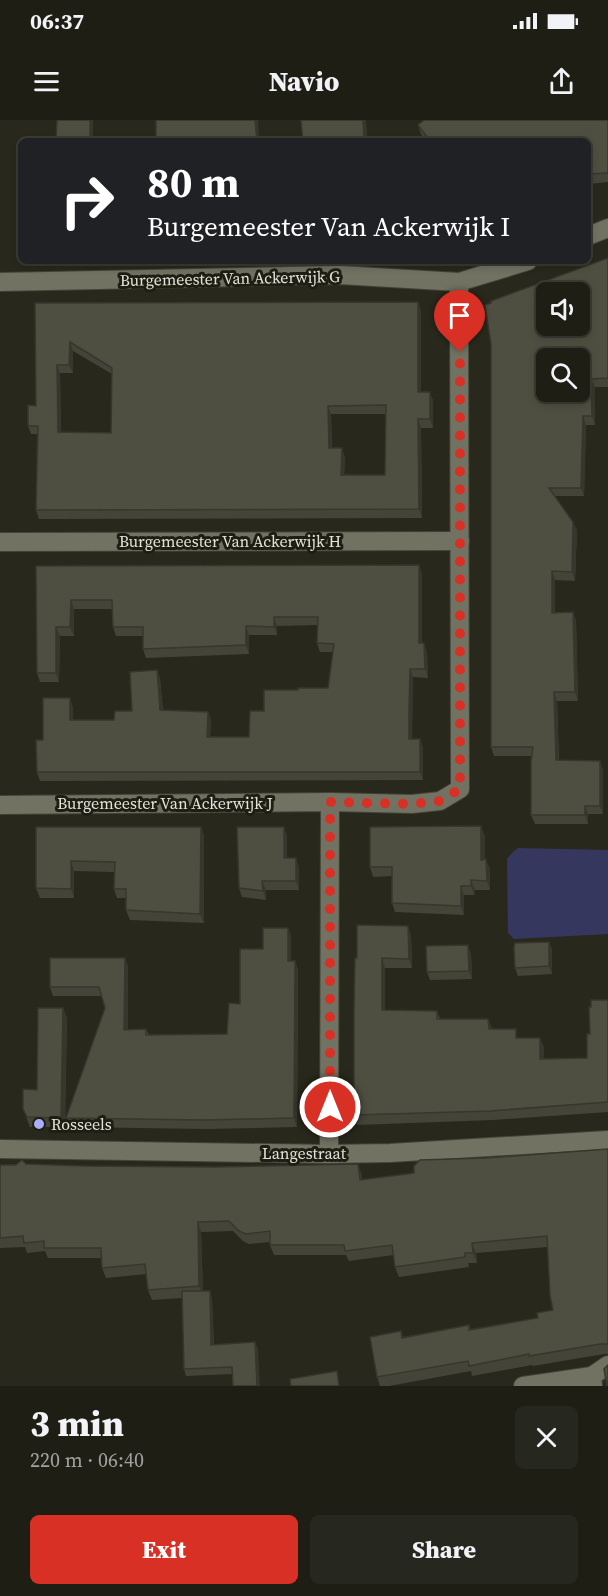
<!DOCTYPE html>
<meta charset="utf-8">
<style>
body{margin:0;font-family:"Source Serif 4",serif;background:#26271e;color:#f1f3f6;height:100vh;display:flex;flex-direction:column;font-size:22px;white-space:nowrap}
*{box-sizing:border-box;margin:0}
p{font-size:20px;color:#a1a2a0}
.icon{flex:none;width:33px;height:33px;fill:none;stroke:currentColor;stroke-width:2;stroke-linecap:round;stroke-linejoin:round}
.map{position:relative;height:1266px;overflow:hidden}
.panel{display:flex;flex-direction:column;background:#1e1e15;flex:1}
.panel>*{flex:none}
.guide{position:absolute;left:18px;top:18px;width:573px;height:126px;border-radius:9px;box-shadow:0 3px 9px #0003,0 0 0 2px #3c3c34;background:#202124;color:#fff;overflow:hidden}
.fabs{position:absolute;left:536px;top:162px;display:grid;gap:12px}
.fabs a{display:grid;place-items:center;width:54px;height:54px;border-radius:9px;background:#1e1e15;box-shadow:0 3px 9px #0003,0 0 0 2px #3c3c34;font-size:30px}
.pin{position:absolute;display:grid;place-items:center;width:51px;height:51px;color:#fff;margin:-62px -26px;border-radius:50% 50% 50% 0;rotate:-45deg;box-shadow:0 0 6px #0007}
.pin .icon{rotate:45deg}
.me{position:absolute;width:66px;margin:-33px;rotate:0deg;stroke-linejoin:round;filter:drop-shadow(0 0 4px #0008)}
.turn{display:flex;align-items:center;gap:21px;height:126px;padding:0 30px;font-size:27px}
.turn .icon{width:78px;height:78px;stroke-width:2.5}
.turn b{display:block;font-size:42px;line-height:51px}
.round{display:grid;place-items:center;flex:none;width:63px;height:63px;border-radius:9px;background:#26271e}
.summary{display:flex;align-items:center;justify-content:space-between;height:102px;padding:0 30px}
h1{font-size:36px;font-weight:800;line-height:45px}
.primary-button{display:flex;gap:12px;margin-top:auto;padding:12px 30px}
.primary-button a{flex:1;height:69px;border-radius:9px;background:#d93025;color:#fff;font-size:24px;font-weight:800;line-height:69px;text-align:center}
.primary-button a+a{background:#26271e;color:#f1f3f6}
.status{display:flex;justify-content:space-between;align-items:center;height:42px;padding:0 30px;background:#1e1e15;direction:ltr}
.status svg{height:16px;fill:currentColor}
header{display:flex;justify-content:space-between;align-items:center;height:78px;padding:0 30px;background:#1e1e15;font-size:27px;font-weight:800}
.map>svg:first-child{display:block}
.green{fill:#36375f}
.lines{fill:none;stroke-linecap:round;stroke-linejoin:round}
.minor-casing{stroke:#434339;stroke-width:20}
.minor{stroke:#727263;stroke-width:18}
.wall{fill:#444438;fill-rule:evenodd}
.shaded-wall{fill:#37372e}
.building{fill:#4f4f41;stroke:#37372e;stroke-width:1.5;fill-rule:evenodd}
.route{stroke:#d93025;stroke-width:10;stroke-dasharray:0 18}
.poi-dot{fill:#aaaffb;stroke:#1f1e12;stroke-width:2}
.labels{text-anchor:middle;stroke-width:6;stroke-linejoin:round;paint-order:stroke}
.street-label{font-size:16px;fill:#e3e3db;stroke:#1f1e12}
.poi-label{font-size:16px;fill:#e3e3db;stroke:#1f1e12;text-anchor:start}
</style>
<div class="status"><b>06:37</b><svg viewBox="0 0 49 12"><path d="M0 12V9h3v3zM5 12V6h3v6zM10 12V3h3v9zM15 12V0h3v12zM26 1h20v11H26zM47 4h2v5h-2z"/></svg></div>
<header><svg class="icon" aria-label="menu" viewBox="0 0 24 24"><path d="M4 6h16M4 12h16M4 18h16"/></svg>Navio<svg class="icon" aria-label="share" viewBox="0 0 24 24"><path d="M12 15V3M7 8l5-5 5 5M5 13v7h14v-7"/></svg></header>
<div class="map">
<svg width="608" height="1266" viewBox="0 0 608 1266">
<rect width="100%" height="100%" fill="#28281c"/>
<polygon class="green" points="518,728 608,730 608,814 514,819 508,813 507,739 514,731"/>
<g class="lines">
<defs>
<g id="minor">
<polyline points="588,116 608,108"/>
<polyline points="0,162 340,155 459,162"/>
<polyline points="0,422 460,421"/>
<polyline points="0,685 330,682 412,684 440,681 460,669 459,162 528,141"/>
<polyline points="0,1029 329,1034 390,1033 608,1020"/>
<polyline points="329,1034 330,682"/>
<polyline points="523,1266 592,1256"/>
<polyline points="593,1266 592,1256 608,1245"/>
</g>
</defs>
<use href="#minor" class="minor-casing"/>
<use href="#minor" class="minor"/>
</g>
<g class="wall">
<polygon points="366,0 367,21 303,21"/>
<polygon points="423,0 608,0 608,62 588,64 588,21 426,21 421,14 418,5 423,1"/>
<polygon points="608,138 608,267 595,267 595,305 586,305 584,376 555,376 577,410 575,461 555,460 555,493 573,492 576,501 578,581 557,581 559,640 603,649 603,694 588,694 588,704 535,704 531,695 532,636 494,636 491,627 491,224"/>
<path d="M35,183L421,190V272L433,280V308H421L422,398L39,399L36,390L37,314H31L28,306L36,286ZM73,231L112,254L111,313L61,312L60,253H73ZM331,294H385V355H344L345,337L332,328Z"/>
<polygon points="36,446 422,454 422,523 427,532 428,558 413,557 412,600 412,619 420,619 423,628 423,660 40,661 37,652 43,620 73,587 73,600 114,600 132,591 157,550 160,559 163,590 208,592 211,601 210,617 249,617 264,591 298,570 328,568 333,532 320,532 317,523 318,505 277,506 277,515 249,515 249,534 146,538 143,529 143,516 116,516 113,507 112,489 74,489 74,516 60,516 59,562 40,562 37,553"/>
<polygon points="36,707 201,707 204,716 204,803 130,800 126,790 126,778 117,778 114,769 114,752 74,751 74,778 40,778 36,768"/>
<polygon points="287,716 287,738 299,747 299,770 266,770 266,780 242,777 239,768"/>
<polygon points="485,716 485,740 490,749 490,770 475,770 474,775 464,775 464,795 395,792 392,783 392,756 373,757 370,747"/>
<polygon points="288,808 291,817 291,841 295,841 298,850 297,1007 207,1009 69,1007 66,998 105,888 102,876 53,876 50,867 128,846 128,910 146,909 149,915 227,914 263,829"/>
<polygon points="411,815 412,848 385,848 385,890 437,891 440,899 488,899 492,909 544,927 543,939 587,938 590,914 591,887 608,880 608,992 493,1000 357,1005 354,995 357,838"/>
<polygon points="549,822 552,830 552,854 518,856 515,848"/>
<polygon points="471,833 472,859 430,860 427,852"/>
<polygon points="63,888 67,898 65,1007 30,1007 23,989 37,970"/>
<polygon points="608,1029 608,1234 604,1234 533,1246 532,1245 472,1256 471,1251 389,1266 380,1266 377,1257 401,1211 403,1217 469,1205 471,1210 538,1198 553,1190 547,1127 476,1133 477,1143 468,1143 469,1147 399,1157 395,1147 394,1135 349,1141 346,1135 274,1135 270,1125 270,1122 249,1124 243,1121 233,1111 201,1112 203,1171 212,1178 214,1225 258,1229 233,1254 186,1256 184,1249 182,1178 152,1180 148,1170 146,1154 106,1158 102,1148 101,1138 48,1138 45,1131 27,1133 25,1127 0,1128 0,1045 26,1044 362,1054 362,1060 414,1053 486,1038"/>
</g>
<g class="shaded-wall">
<rect x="90" y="0" width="3" height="21"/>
<polygon points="255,0 258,0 259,21 257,21"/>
<polygon points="363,0 366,0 367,21 365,21 364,19"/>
<polygon points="418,182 421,190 421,280 418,272"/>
<polygon points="70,222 73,231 73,253 69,245"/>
<polygon points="57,245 60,253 61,321 58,312"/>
<polygon points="591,259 595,267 595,305 592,296"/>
<polygon points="430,272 433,280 433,308 430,299"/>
<polygon points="328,286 331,294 332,336 329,328"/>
<polygon points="583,296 586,305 584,376 581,368"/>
<polygon points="418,299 421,308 422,398 419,389"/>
<polygon points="342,328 345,337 344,363 341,355"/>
<polygon points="573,402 577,410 575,461 572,452"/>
<polygon points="419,445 422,454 422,532 419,523"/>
<polygon points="552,451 555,460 555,501 552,493"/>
<polygon points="71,480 74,489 74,516 70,507"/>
<polygon points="573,492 576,501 578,581 575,572"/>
<polygon points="274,497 277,506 277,515 274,507"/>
<polygon points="246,506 249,515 249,534 246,525"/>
<polygon points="56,507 60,516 59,562 56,553"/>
<polygon points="424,523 427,532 428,558 425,549"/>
<polygon points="410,549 413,557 412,628 409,619"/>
<polygon points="157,550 160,559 163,598 160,590"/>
<polygon points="554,572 557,581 559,649 556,640"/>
<polygon points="70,578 73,587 73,608 70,600"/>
<polygon points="208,592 211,601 210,626 207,617"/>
<polygon points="420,619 423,628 423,660 420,652"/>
<polygon points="600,641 603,649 603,694 600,686"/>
<polygon points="585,686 588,694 588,704 585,695"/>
<polygon points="481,706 485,716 485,749 481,740"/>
<polygon points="201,707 204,716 204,803 200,794"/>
<polygon points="284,707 287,716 287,747 284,738"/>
<polygon points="296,738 299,747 299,770 296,761"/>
<polygon points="486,739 490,749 490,770 487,761"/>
<polygon points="71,741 74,751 74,778 71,769"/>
<polygon points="471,760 475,770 474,775 471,766"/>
<polygon points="262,761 266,770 266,780 263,771"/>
<polygon points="461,766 464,775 464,795 461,786"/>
<polygon points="408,806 411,815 412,848 409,839"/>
<polygon points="288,808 291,817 291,850 288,841"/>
<polygon points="549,822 552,830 552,854 549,846"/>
<polygon points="468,825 471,833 472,859 469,851"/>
<polygon points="125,838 128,846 128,919 124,910"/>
<polygon points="382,838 385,848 385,899 382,890"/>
<polygon points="295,841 298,850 297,1007 294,998"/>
<polygon points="63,888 67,898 65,1007 61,998"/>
<polygon points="488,899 492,908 492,918 489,909"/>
<polygon points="540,918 544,927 543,949 540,939"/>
<polygon points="358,1044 362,1054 363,1070 360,1060"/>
<polygon points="198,1102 201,1112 203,1176 199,1166"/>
<polygon points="472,1123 476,1133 477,1143 473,1133"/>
<polygon points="210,1171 212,1178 214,1232 211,1225"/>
<polygon points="255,1222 258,1229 260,1266 257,1266"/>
</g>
<g class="building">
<polygon points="57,0 90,0 90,21 56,21"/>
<polygon points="156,0 255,0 257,21 156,21"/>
<polygon points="301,0 363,0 364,19 338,21 303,21"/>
<polygon points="424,0 608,0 608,53 588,54 588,21 430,21 418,5"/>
<path d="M608,138V258L591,259L592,296H583L581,368H549L573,402L572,452L552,451V493L573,492L575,572H554L556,640L600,641V686H585V695H531V642L533,627H491V224L485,185L491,183V181ZM546,172H579V206H546ZM546,238H579V272H546Z"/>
<path d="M418,182V272H430V299H418L419,389L36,390L38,306H28V285L36,286L35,183ZM70,222L112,248L111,313L58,312L57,245H69ZM386,285L385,355H341L342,328H329L328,286Z"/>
<polygon points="419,445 419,523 424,523 425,549 410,549 409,591 409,619 420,619 420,652 37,652 36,620 43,620 43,578 70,578 70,600 114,600 115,591 132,591 130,552 157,550 160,590 208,592 207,617 249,617 250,591 264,591 264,570 298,570 298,568 328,568 334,524 317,523 318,497 274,497 274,507 246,506 246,525 143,529 143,507 113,507 112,480 71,480 70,507 56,507 56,553 37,553 36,446"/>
<polygon points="481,706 481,740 486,739 487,761 471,760 471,766 461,766 461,786 392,783 392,747 370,747 370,707"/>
<polygon points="36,707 201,707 200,794 126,790 126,769 114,769 115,742 71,741 71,769 36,768"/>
<polygon points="237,707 284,707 284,738 296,738 296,761 262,761 263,771 239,768"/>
<polygon points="357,805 408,806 409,839 382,838 382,890 437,891 437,899 488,899 489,909 516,909 516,918 540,918 540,939 587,938 587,914 590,914 589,887 591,887 591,880 608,880 608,982 490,991 354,995 354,891 355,838 357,838"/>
<polygon points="263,808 288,808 288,841 295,841 294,998 204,1000 66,998 105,888 99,867 50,867 50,838 125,838 124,910 146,909 146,915 227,914 229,883 240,884 240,829 263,829"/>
<polygon points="549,822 549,846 515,848 514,827 515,823"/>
<polygon points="468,825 469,851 427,852 426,826"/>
<polygon points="38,888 63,888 61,998 27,997 23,989 23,969 37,970"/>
<polygon points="608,1029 608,1224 600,1224 529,1236 529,1234 469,1246 468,1241 377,1257 370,1217 401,1211 402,1218 469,1205 469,1210 538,1198 537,1193 553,1190 550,1175 547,1116 472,1123 473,1133 465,1133 465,1137 395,1147 392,1125 345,1131 344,1125 270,1125 270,1111 246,1114 239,1111 229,1101 198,1102 199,1166 148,1170 145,1144 102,1148 101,1128 44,1128 44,1121 24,1123 23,1116 0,1118 0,1045 16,1045 22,1040 26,1044 83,1046 216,1047 358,1044 360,1060 414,1053 414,1046 420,1040 486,1038 541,1034"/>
<polygon points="182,1171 210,1171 211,1225 255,1222 257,1266 233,1266 232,1247 184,1249"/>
<polygon points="608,1245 608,1266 607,1266 604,1249"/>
<polygon points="337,1251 339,1266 291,1266 290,1259"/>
</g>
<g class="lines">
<polyline class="route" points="330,987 330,682 412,684 440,681 460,669 460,232"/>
</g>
<circle class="poi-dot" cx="39" cy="1004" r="6"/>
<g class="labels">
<g class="street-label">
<text transform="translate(230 158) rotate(-1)" y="6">Burgemeester Van Ackerwijk G</text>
<text x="230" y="427">Burgemeester Van Ackerwijk H</text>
<text x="165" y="689">Burgemeester Van Ackerwijk J</text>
<text x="304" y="1039">Langestraat</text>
</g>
<g class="poi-label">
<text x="51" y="1010">Rosseels</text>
</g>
</g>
</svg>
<div class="fabs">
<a><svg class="icon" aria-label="sound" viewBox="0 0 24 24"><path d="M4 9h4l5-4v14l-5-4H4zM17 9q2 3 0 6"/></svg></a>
<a><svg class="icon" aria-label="search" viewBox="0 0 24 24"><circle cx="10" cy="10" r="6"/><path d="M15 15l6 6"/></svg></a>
</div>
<div class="pin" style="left:460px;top:232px;background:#d93025"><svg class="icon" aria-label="arrive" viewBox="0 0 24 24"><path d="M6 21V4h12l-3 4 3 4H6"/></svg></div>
<svg class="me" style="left:330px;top:987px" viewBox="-20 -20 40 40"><circle r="17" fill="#d93025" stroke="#fff" stroke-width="3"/><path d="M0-11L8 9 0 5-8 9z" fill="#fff"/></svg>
<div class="guide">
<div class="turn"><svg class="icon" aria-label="right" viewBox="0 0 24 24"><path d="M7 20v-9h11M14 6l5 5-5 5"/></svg><div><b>80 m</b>Burgemeester Van Ackerwijk I</div></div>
</div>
</div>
<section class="panel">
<div class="summary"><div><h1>3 min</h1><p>220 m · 06:40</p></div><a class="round"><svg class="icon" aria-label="close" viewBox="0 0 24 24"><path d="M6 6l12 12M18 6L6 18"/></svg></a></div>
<div class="primary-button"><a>Exit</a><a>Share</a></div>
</section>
